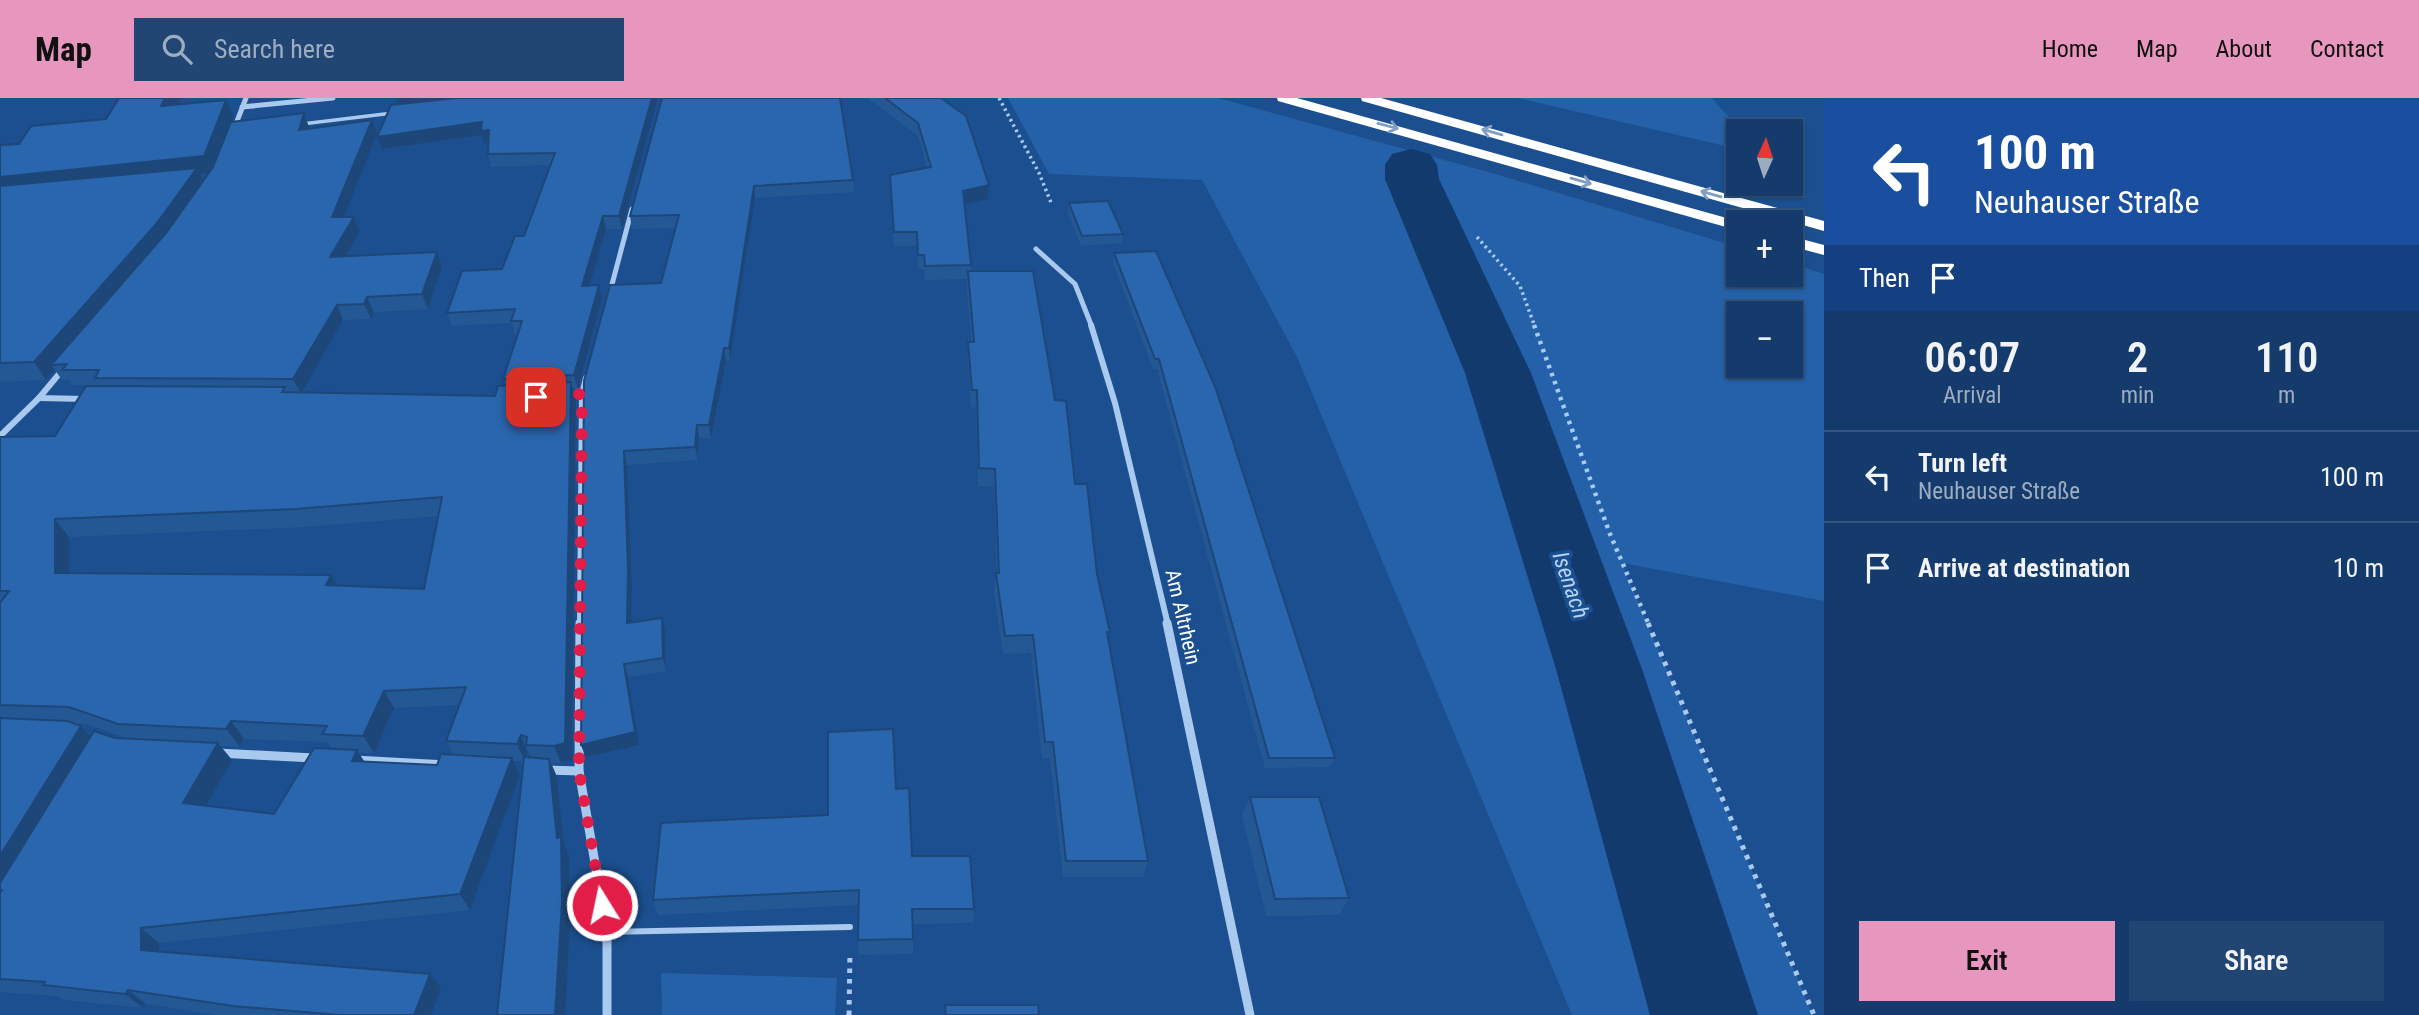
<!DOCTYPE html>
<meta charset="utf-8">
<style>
body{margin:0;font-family:"Roboto Condensed",sans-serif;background:#214673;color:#f1f3f6;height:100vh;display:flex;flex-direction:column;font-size:26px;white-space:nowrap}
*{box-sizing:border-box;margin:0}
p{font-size:23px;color:#9dadc1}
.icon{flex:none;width:38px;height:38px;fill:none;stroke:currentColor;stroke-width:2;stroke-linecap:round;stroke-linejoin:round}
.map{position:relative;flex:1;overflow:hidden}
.details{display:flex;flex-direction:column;background:#143b6b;width:595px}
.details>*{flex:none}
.guide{background:#1a4fa0;color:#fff;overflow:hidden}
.needle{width:46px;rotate:3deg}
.tools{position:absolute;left:1726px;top:21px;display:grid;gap:14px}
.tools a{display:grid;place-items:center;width:77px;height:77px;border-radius:0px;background:#143b6b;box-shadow:0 2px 5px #0004,0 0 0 2px #33557e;font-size:35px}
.pin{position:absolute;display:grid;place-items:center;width:60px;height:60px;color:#fff;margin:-30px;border-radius:14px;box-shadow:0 4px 10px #0006}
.me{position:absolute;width:77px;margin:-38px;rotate:350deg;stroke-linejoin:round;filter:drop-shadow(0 0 5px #0008)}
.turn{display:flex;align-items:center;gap:24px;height:147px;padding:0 35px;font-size:32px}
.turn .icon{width:91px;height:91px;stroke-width:2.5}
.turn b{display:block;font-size:49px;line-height:60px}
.then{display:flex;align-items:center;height:66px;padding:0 35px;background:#0003;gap:14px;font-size:26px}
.eta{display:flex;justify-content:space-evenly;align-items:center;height:119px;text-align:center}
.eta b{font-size:42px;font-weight:600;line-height:49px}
.cta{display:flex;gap:14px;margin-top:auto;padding:14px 35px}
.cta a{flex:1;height:80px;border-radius:0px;background:#e797bd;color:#111;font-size:28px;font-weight:600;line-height:80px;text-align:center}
.cta a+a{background:#214673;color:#f1f3f6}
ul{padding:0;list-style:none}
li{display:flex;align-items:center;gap:21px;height:91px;padding:0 35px;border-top:2px solid #33557e}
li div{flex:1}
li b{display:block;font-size:26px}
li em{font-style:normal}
header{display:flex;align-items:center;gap:42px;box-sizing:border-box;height:98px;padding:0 35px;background:#e797bd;color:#111}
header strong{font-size:33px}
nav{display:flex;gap:38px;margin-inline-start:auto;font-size:24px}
.search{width:490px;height:63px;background:#214673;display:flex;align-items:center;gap:18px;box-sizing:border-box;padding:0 24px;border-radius:0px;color:#9dadc1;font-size:26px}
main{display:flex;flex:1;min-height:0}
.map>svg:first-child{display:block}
.green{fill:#2461a8;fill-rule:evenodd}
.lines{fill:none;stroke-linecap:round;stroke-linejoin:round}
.river{fill:#123a6d;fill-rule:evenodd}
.path-far2{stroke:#a9c9ee;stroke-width:3.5;stroke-dasharray:2.5 3.5;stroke-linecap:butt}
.path-far1{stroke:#a9c9ee;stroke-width:4.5;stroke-dasharray:3.5 5;stroke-linecap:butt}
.path{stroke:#a9c9ee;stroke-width:5;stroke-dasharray:4.5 6;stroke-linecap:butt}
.lane-far1{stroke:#a9c9ee;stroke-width:3.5}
.lane{stroke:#a9c9ee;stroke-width:6}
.street-far2{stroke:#a9c9ee;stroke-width:5}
.street-far1{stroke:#a9c9ee;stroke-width:6}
.street{stroke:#a9c9ee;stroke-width:9}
.highway{fill:#fff;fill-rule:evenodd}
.wall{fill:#245895;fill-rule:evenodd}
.shaded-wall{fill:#1d4779}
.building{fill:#2a66ad;stroke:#1d4779;stroke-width:2;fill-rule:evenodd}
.oneway{stroke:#829ec1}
.route{stroke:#e11d48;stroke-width:12;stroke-dasharray:0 21.6}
.labels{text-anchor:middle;stroke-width:7;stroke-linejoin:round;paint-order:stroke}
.street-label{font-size:21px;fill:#fff;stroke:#1b4f8f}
.water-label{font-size:23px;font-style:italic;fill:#b5d3f5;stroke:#1b4f8f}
</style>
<header>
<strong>Map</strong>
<div class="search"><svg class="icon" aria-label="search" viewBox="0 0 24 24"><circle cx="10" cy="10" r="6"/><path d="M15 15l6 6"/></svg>Search here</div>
<nav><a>Home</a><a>Map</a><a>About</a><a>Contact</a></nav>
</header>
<main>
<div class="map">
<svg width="1824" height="917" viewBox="0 0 1824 917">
<rect width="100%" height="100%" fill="#1b4f8f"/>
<g class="green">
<path d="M1008,0H1218L1499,77L1738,149V177H1790V165L1824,176V503L1622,465L1813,917H1572L1297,259L1202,82L1049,76ZM1738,215H1790V268H1738Z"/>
<polygon points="1518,0 1712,0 1741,33 1738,33 1738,51"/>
<polygon points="661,875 837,880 835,917 662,917"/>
</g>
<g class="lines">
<polygon class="river" points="1411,51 1430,56 1437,67 1439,81 1531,275 1642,571 1758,917 1650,917 1556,571 1465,275 1385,81 1385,67 1392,56"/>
<g class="path-far2">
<polyline points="999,0 1039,75 1052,107"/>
<polyline points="1477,139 1520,188 1535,229"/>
</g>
<polyline class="path-far1" points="1534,227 1610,436 1649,527"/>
<g class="path">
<polyline points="1648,525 1814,917"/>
<polyline points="849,917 850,855"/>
</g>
<polyline class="lane-far1" points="302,26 393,15"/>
<polyline class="lane" points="607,834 850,829"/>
<g class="street-far2">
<polyline points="242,9 333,0"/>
<polyline points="234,31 246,0"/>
<polyline points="1036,151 1075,186 1092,229"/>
<polyline points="610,194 632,111"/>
</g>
<g class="street-far1">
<polyline points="1091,227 1115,305 1168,527"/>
<polyline points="39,300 85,301"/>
<polyline points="0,338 39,300 64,270"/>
<polyline points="580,527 582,296 586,280"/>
</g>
<g class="street">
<polyline points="580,525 579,673 607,834 607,917"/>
<polyline points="1167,525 1250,917"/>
<polyline points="218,655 314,660"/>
<polyline points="354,662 447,667"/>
<polyline points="546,672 579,673"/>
</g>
<g class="highway">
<polygon points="1277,0 1297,0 1741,124 1738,124 1738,132 1733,131 1278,3"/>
<polygon points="1361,0 1381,0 1824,123 1824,133 1362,3"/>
<polygon points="1790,138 1824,147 1824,157 1790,148"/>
</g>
</g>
<g class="wall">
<path d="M395,0H658L622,131H606L590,188L599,187L602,200L578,291H573L576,302L572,662L561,665H551L557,679L564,746L569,757L570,822L523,663H513L520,677L470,812L159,845V854L441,890L431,917H217L146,906L143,910L64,902L58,898L0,894V339L55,338L100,288V287H73L69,282H62L55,272L46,282L0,284V47L19,46L106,21L178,6L226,2L234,18L231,24L309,29V30L377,36L344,119H354L360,133L346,159L437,154L442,169L428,211L374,214L371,221L343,222L302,294L495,298L505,288L503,281L518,236H515L512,225L452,228L447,215L502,171L524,138L550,67L491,69L488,56V45H484L482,37L382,51L377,39L397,6ZM209,75L203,83L200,76ZM438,418L424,491L337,487L331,477L70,475L69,439L305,429ZM459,607L446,643L454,657L437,667L364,664L358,655H374L394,610ZM75,626H86L126,640L91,638L81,628ZM244,641L327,644L332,651L274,716L206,708L232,662L220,648L240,649ZM528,655H529L532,660L527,659Z"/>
<polygon points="662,0 853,82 854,94 755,100 730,263 726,263 711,340 699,340 698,362 627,367 632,487 631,524 665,533 666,573 628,579 639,647 586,659 581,647 584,283 661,185 676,130 632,131 630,118"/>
<polygon points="868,0 941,0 988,101 964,106 971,167 971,173 1055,302 1110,534 1108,541 1148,763 1143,779 1063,779 1050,660 1042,661 1031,555 1003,556 994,493 996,475 997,475 994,389 978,388 976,309 971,310 968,261 968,244 971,244 967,191 967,181 925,182 924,171 918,171 917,148 894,148 890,77 927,69 918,38"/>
<polygon points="1069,105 1123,136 1122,145 1081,148 1068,115"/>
<polygon points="1114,155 1335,660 1330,669 1265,670 1157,271 1153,271 1113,165"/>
<polygon points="896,691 912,758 974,811 973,825 913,826 913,856 859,857 858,842 859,807 658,817 653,802 828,717"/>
<polygon points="1250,699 1349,800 1339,817 1266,818 1242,717"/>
</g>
<g class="shaded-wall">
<polygon points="165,0 182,0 170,24 161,8"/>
<polygon points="395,0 477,0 398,9"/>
<polygon points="652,0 658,0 622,131 619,118"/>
<polygon points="226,2 234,18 212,75 200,76 205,86 167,142 51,267 55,272 46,282 34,264 0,97 0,79"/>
<polygon points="304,15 309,29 305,46 299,32"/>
<polygon points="372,22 377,36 338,134 332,119"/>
<polygon points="482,24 489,32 493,44 484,45 482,37 382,51 377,39"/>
<polygon points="989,87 988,101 962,107 963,93"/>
<polygon points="754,88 755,100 730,263 729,250"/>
<polygon points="603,118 606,131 586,201 582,188"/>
<polygon points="354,119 360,133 337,174 330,159"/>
<polygon points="437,154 442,169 428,211 422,196"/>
<polygon points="599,187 602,200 578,291 574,277"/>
<polygon points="367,199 374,214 371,221 364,206"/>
<polygon points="337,207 343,222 301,296 293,281"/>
<polygon points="724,250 726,263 711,340 709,327"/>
<polygon points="571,284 576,302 572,662 561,665 554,648"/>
<polygon points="697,327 699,340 698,362 695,349"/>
<polygon points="624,353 627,367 632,487 631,538 627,525"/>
<polygon points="55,421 69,439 70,493 55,475"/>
<polygon points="331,477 341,495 326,487"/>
<polygon points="662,520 665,533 666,573 663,560"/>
<polygon points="624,566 628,579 639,647 586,659 581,647"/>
<polygon points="384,593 394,610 374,655 363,638"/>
<polygon points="231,623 244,641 240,649 226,631"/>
<polygon points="81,628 97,645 0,792 0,758"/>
<polygon points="521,637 528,655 525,663 517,646"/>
<polygon points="218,645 232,662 198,722 183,705"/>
<polygon points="357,652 368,669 352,663"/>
<polygon points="512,660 520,677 470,812 460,796"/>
<polygon points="549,661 557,679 564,746 569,757 570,822 565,917 555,917 557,740"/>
<polygon points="141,830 159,845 159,867 141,852"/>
<polygon points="430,876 441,890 431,917 414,917"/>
<polygon points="128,892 146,906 143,910 125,896"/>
</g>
<g class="building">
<polygon points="119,0 165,0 161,8 226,2 204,58 0,79 0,47 19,46 31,28 106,21"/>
<polygon points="457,0 652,0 619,118 603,118 582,188 599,187 574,277 503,281 522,223 511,223 515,211 447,215 462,173 502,171 515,138 524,138 555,55 488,56 489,32 481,33 482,24 377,39 391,7"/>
<polygon points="662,0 840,0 853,82 754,88 729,250 724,250 709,327 697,327 695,349 624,353 628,473 627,525 662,520 663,560 624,566 635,634 581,647 584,283 610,187 661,185 679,117 630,118"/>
<polygon points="885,0 941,0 966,18 989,87 963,93 971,167 925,168 924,157 918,157 917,134 894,134 890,77 931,69 918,25"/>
<polygon points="304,15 299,32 372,22 332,119 354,119 330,159 437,154 422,196 367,199 364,206 337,207 293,281 95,280 99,272 62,272 67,266 51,267 167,134 213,69 231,24"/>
<polygon points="197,70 157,125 34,264 0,265 0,88"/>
<polygon points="1108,103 1123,136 1082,138 1069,105"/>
<polygon points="1156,153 1216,291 1335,660 1269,660 1159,261 1155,261 1114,155"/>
<polygon points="968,173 1033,173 1055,302 1066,303 1075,386 1087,386 1097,476 1110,534 1107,534 1148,763 1066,763 1053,644 1045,644 1033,537 1005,538 996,475 999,475 995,371 979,370 977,292 972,292 968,244 974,244"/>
<path d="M571,284L565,645L554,648L526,647L527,639L521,637L517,646L446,643L466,589L384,593L363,638L322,636L327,628L231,623L226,631L118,626L69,609L0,607V505L9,493H0V339L55,338L86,288L285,289L282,294L495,298L498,288ZM442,399L424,491L326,487L331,477L55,475V421L295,411Z"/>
<polygon points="0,620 67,623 81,628 0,758"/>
<polygon points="893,631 896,691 909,690 912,758 970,758 974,811 912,811 913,841 858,842 859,792 653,802 661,725 828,717 828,634"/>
<polygon points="94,633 115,640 218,645 183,705 274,716 314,650 357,652 352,663 437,667 441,656 512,660 460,796 141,830 141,852 430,876 414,917 340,917 233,908 128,892 125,896 43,887 45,884 0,881 0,795 2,792 0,792 0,785"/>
<polygon points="524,659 549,661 557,740 561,739 562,805 555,917 497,917"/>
<polygon points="1250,699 1319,699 1349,800 1275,801"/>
<polygon points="945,907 1038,907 1039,917 946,917"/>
</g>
<defs><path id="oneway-shaft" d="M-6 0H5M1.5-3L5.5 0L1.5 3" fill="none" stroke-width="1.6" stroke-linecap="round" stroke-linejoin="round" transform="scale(1.75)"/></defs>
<g class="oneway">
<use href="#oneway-shaft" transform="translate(1388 28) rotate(15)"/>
<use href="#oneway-shaft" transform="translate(1492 34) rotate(-164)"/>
<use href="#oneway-shaft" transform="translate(1581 83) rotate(16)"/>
<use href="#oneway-shaft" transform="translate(1711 96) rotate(-164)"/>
</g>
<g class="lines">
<polyline class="route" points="536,299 582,296 579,673 602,807"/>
</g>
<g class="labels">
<g class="street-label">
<text transform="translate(1183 519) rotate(77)" y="7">Am Altrhein</text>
</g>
<g class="water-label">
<text transform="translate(1571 487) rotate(71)" y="8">Isenach</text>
</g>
</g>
</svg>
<div class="tools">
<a><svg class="needle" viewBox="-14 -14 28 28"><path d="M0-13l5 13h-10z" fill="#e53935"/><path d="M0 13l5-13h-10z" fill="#9dadc1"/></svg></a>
<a>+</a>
<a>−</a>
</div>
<div class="pin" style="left:536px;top:299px;background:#d93025"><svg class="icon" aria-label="arrive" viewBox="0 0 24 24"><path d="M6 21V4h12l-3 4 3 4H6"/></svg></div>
<svg class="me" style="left:602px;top:807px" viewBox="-20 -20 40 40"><circle r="17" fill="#e11d48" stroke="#fff" stroke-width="3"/><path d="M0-11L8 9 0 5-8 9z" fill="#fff"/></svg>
</div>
<section class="details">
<div class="guide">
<div class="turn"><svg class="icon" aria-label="left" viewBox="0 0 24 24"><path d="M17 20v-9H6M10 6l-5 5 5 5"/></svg><div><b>100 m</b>Neuhauser Straße</div></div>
<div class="then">Then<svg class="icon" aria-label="arrive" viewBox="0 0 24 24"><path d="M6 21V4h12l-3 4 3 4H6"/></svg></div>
</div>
<div class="eta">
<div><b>06:07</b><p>Arrival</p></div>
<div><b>2</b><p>min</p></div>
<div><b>110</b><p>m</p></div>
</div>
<ul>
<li><svg class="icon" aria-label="left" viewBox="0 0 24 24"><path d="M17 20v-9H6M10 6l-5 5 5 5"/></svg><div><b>Turn left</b><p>Neuhauser Straße</p></div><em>100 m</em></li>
<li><svg class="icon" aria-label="arrive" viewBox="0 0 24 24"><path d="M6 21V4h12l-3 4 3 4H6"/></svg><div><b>Arrive at destination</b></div><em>10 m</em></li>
</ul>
<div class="cta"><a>Exit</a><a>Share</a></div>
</section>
</main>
